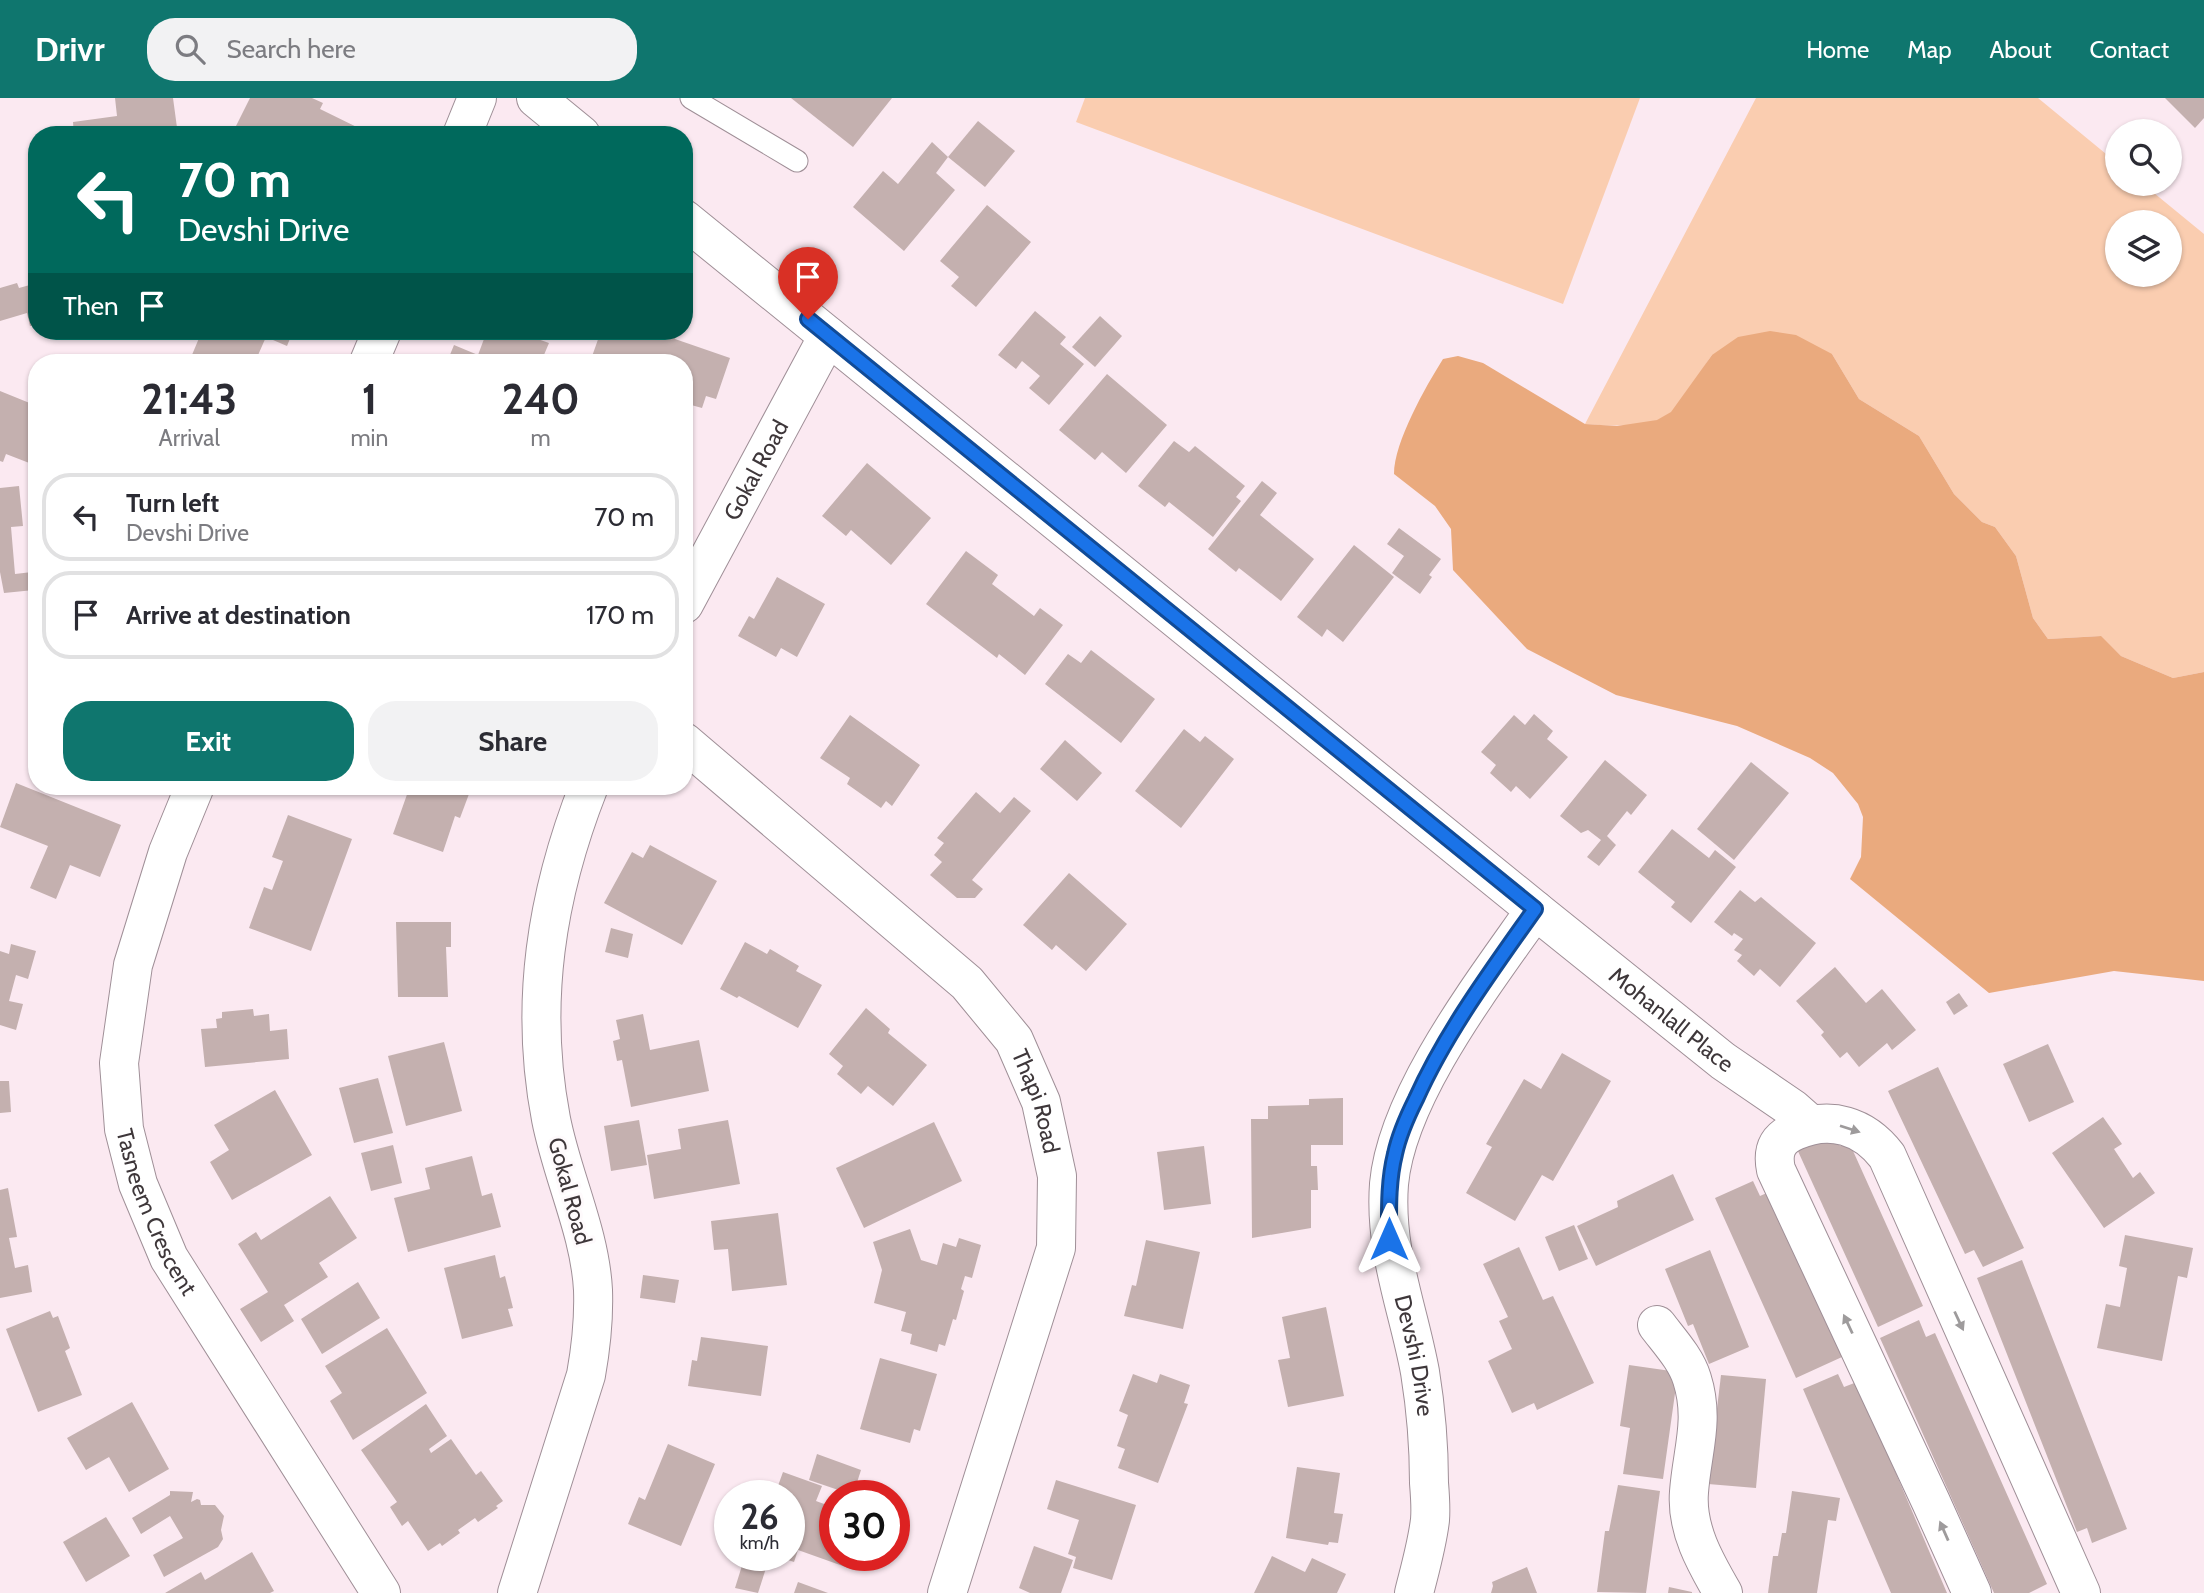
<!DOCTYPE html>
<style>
body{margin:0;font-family:Cabin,sans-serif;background:#f2f2f3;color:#2b2b33;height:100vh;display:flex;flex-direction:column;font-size:26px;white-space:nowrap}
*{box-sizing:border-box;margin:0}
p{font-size:23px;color:#7c7c81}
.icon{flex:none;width:38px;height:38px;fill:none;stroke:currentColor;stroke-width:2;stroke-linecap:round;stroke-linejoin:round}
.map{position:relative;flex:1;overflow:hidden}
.sheet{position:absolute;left:28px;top:256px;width:665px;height:441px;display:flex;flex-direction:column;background:#fff;border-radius:28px;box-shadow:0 2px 5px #0004}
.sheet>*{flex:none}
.guide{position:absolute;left:28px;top:28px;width:665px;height:214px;border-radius:28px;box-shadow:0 2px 5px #0004;background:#00695c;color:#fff;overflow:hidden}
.fabs{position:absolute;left:2105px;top:21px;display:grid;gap:14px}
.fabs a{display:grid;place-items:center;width:77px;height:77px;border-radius:50%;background:#fff;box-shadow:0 2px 5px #0004;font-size:35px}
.speed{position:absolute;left:714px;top:1382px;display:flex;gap:14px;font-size:35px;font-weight:700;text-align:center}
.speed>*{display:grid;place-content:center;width:91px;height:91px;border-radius:50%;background:#fff;box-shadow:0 2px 5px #0004;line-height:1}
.speed small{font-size:18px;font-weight:400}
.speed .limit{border:10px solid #d22;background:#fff;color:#111}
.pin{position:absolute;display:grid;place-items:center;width:60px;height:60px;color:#fff;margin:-72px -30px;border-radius:50% 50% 50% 0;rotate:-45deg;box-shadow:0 0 7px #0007}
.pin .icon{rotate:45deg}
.me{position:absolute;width:77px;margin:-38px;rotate:0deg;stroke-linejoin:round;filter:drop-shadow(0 0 5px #0008)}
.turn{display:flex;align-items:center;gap:24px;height:147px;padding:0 35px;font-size:32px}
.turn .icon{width:91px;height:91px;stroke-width:2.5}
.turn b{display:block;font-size:49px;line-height:60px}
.then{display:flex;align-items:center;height:66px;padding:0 35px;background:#0003;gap:14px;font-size:26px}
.eta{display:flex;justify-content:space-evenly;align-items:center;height:119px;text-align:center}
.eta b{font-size:42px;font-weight:700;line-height:49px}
.primary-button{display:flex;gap:14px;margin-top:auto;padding:14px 35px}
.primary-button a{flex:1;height:80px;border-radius:28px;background:#0f766e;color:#fff;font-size:28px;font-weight:700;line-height:80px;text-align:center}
.primary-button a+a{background:#f2f2f3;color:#2b2b33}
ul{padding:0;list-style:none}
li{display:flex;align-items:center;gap:21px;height:88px;margin:0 14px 10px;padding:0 21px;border:4px solid #e1e1e2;border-radius:28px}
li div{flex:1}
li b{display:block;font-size:26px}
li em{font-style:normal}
header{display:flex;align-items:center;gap:42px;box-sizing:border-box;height:98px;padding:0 35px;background:#0f766e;color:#fff}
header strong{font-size:33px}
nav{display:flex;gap:38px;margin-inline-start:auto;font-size:24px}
.search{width:490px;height:63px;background:#f2f2f3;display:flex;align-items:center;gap:18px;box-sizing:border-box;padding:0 24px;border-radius:28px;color:#7c7c81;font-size:26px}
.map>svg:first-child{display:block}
.green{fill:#facdb0;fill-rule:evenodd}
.forest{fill:#eaaa7e}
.building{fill:#c4b0af}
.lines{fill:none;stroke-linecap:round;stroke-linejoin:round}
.service-casing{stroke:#9f8f97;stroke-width:23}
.minor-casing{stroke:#9f8f97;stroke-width:40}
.service{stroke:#fff;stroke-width:21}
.minor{stroke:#fff;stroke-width:38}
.oneway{fill:#9e9b9c}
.route-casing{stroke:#114b97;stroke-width:18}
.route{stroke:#1a73e8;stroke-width:12}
.labels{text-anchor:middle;stroke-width:6;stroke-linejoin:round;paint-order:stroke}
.street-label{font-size:23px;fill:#3e373a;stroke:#fefafc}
</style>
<header>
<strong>Drivr</strong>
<div class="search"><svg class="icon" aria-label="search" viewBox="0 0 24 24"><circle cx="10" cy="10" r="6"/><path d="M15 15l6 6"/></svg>Search here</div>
<nav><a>Home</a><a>Map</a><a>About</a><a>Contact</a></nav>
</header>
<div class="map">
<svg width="2204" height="1495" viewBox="0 0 2204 1495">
<rect width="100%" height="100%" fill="#fbe9f1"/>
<g class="green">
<polygon points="1085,0 1640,0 1563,206 1076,24"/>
<path d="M1756,0H2038L2117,65L2118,86H2143L2204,136V574L2173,580L2121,558L2100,538L2048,541L2033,520L2016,458L1995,429L1982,424L1954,396L1919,338L1859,301L1832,256L1712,257C1702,271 1682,305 1671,315C1651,331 1609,328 1585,326ZM2118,124H2170V177H2118Z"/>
</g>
<path class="forest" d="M1770,233L1796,237L1832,256L1859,301L1919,338L1954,396L1982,424L1995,429L2016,458L2033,520L2048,541L2101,538L2121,558L2173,580L2204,574V883L2114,873L1989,895L1850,781L1861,759L1863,719L1858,706L1833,675L1810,660L1737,628L1616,597L1527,551L1453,472L1451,431L1435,408L1394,376C1394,344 1426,288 1443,261L1458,258L1483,265L1585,326L1617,328L1657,322L1671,314L1712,257L1738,239Z"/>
<g class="building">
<polygon points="115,0 173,0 178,37 74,37 73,24 117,18"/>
<polygon points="250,0 312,0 323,5 320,11 373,37 249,37 235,30"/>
<polygon points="791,0 892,0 853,49"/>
<polygon points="2165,0 2204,0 2204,20 2195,30"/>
<polygon points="978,23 1015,53 985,89 948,59"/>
<polygon points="932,44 948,59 936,75 955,92 904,153 853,109 883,73 898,86"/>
<polygon points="987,107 1031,144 976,209 951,188 959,179 940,163"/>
<polygon points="17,185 19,190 37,185 37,227 30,228 27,215 0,223 0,190"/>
<polygon points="1035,213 1066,239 1060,246 1084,266 1049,307 1029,290 1040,278 1022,263 1016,271 998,257"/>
<polygon points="1100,218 1122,238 1095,269 1072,249"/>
<polygon points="63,233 124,233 124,237 64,242"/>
<polygon points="202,233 293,233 287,248 266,239 255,264 189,264"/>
<polygon points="487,233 515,233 549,245 541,264 447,264 454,247 478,257"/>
<polygon points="601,233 673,233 677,234 675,241 730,260 716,301 706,298 702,310 684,305 684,264 590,264"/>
<polygon points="1107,276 1167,327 1126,375 1102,354 1095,362 1059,332"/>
<polygon points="0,293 37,308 37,368 6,356 3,364 0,363"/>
<polygon points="1174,343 1189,354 1195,348 1245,388 1236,399 1241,403 1213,439 1169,404 1165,409 1138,388"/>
<polygon points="867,365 931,420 891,467 851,432 846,438 822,418"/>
<polygon points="1262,383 1277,395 1260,417 1314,461 1281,503 1239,470 1236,474 1208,451"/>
<polygon points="19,388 23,428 11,429 15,476 32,474 34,492 4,495 0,474 0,390"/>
<polygon points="1399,430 1441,461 1429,477 1432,479 1420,496 1392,475 1404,458 1387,446"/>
<polygon points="1354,447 1394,479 1343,544 1327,531 1322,539 1297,519"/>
<polygon points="966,453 998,477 992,486 1034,518 1040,510 1063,527 1025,577 999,556 997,560 926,506"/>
<polygon points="777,479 825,506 797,559 781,550 776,559 738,538 749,518 754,521"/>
<polygon points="1091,552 1155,601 1121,645 1045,586 1068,556 1081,565"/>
<polygon points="1534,616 1553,633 1547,641 1568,659 1530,701 1516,688 1511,694 1490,675 1496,667 1481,654 1514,617 1525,627"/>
<polygon points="850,617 920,667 892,708 886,703 881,710 847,686 850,680 820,660"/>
<polygon points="1184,631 1200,644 1205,638 1234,661 1181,730 1135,693"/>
<polygon points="1065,642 1102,675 1077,703 1040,671"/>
<polygon points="1605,662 1647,697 1631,717 1627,713 1607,738 1616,747 1599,768 1587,759 1601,742 1588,732 1581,735 1560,718"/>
<polygon points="1751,664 1789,695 1734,762 1697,731"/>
<polygon points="16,685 121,727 100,779 70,767 56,801 30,790 48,748 0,729"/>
<polygon points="410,688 472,688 460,720 455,718 443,754 393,736"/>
<polygon points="976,694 1000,715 1014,699 1031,713 972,782 983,791 975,800 957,800 930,777 942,764 934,757 944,745 937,740"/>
<polygon points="288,717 352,741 311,853 249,830 264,789 272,792 283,763 272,759"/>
<polygon points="1672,731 1709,760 1715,752 1736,769 1691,825 1671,809 1675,804 1638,774"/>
<polygon points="650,747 717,783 682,847 604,805 632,754 643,760"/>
<polygon points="1069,775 1127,826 1086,873 1056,847 1052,852 1023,827"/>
<polygon points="1740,792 1755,804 1761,799 1816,845 1780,889 1760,871 1754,878 1737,863 1742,857 1734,852 1743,841 1734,835 1732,838 1714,824"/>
<polygon points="396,824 451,824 451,849 446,849 448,899 398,899"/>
<polygon points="611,830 633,836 628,860 605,854"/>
<polygon points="745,844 767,856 770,851 799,868 796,873 822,887 798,930 739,898 737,900 720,891"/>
<polygon points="11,846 36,853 28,881 16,877 9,903 23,906 16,932 0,927 0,853 9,856"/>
<polygon points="1835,869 1866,905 1882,891 1916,932 1892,952 1887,945 1859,969 1847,954 1840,960 1821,937 1824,934 1796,903"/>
<polygon points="1959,895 1968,908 1954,917 1946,904"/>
<polygon points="866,910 890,931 888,935 927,967 893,1008 868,988 861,996 837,976 843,968 829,956"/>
<polygon points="253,911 254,918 269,916 270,933 287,931 289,961 205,969 201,931 217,930 216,921 222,920 222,914"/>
<polygon points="643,916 650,952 699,942 709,993 631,1009 622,962 617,963 613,943 620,941 616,922"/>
<polygon points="444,944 462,1013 406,1028 388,958"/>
<polygon points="2048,946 2074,1004 2029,1024 2003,966"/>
<polygon points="1562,955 1611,983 1553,1083 1542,1077 1515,1123 1466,1095 1492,1049 1486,1046 1524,981 1541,991"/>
<polygon points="1938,969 2024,1150 1983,1169 1974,1152 1965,1156 1888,993"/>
<polygon points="378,980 393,1035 354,1045 339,990"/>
<polygon points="0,983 9,983 11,1014 0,1015"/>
<polygon points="275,992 312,1057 232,1102 210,1064 229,1052 214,1027"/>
<polygon points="1343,1000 1343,1047 1311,1047 1311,1068 1317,1068 1318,1092 1311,1092 1311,1130 1252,1140 1251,1021 1268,1021 1268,1008 1309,1007 1309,1001"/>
<polygon points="2103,1019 2122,1046 2114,1051 2133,1080 2140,1074 2155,1095 2104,1130 2052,1055"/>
<polygon points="639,1022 647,1067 611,1073 604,1028"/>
<polygon points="728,1022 740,1086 654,1101 647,1057 681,1051 678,1031"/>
<polygon points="934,1024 962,1083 864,1130 836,1070"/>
<polygon points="1833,1034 1840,1048 1849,1044 1923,1208 1878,1229 1797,1051"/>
<polygon points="393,1047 402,1085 371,1093 361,1055"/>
<polygon points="1204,1048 1211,1106 1164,1112 1157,1054"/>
<polygon points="472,1058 482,1098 492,1095 501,1129 408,1154 394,1100 430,1091 425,1070"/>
<polygon points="1673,1076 1694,1122 1596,1168 1577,1128 1618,1109 1617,1103"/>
<polygon points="1753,1083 1760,1098 1769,1094 1842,1259 1796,1280 1715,1100"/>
<polygon points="8,1090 17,1139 9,1140 15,1170 28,1167 32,1194 0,1200 0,1092"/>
<polygon points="330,1098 357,1140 319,1165 328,1179 284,1207 294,1223 261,1244 240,1211 268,1194 238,1146 256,1134 261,1142"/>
<polygon points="778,1115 787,1187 732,1193 728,1151 714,1152 711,1123"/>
<polygon points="1574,1127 1588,1161 1559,1173 1545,1139"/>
<polygon points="910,1131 921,1162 937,1167 943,1145 956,1149 959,1140 981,1147 972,1180 965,1178 961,1191 964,1193 956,1222 953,1221 945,1248 939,1246 937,1254 910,1246 912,1236 901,1233 906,1214 874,1205 882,1172 873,1144"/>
<polygon points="2125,1137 2193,1150 2187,1180 2178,1178 2162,1263 2097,1250 2106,1206 2120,1209 2127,1170 2119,1168"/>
<polygon points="1146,1142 1200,1154 1183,1231 1124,1218 1132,1187 1136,1188"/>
<polygon points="1519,1149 1543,1202 1553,1198 1594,1285 1537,1312 1534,1305 1512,1315 1488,1263 1512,1251 1499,1223 1508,1219 1483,1166"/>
<polygon points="1710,1152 1749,1249 1709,1266 1693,1226 1688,1228 1665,1171"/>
<polygon points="495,1157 500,1180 505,1178 513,1210 508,1211 513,1228 462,1241 444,1170"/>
<polygon points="2022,1162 2127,1431 2092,1445 2087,1430 2077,1434 1977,1180"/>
<polygon points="643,1177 679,1182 675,1205 640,1200"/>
<polygon points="358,1184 380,1220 322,1256 301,1221"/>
<polygon points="1326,1209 1344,1298 1288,1309 1278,1262 1290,1260 1282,1219"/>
<polygon points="50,1213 53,1220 58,1218 70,1250 65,1253 82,1297 38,1314 6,1231"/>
<polygon points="1919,1222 1926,1239 1935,1235 2047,1486 2029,1495 1994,1495 1880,1240"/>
<polygon points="387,1230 427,1295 353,1342 330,1303 342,1295 325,1268"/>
<polygon points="701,1239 768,1248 761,1298 688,1288 692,1262 697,1263"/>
<polygon points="880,1260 937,1276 920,1333 914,1331 910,1345 860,1331"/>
<polygon points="1629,1267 1678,1274 1663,1381 1623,1376 1630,1330 1620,1328"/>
<polygon points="1133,1276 1157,1285 1160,1276 1190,1287 1184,1305 1188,1306 1158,1385 1118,1370 1125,1351 1117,1348 1128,1317 1119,1313"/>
<polygon points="1838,1276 1844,1289 1857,1284 1947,1495 1891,1495 1803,1291"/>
<polygon points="1721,1277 1766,1281 1756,1390 1708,1386"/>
<polygon points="132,1304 169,1371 129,1394 109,1359 86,1372 67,1340"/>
<polygon points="426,1306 447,1338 429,1351 431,1355 451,1341 476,1377 481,1373 503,1403 496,1408 498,1410 478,1424 475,1420 458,1432 460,1435 442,1448 440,1445 428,1453 408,1423 402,1428 390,1409 397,1404 361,1352"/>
<polygon points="668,1346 715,1366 681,1448 628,1426 639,1399 645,1402"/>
<polygon points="817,1356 861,1372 853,1397 809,1382"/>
<polygon points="1297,1369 1340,1375 1334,1415 1343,1416 1338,1445 1329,1444 1328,1447 1286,1440"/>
<polygon points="783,1374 822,1388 816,1403 835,1410 835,1458 859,1458 854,1472 798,1452 794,1464 776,1458 789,1458 790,1402 789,1398 775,1396"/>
<polygon points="1056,1382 1136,1407 1112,1482 1073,1470 1076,1459 1068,1456 1079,1422 1047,1411"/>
<polygon points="1618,1387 1660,1393 1646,1495 1597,1494 1605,1433 1609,1433"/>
<polygon points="170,1393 193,1394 191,1404 197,1401 200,1402 201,1407 215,1407 224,1418 221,1432 223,1441 218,1449 164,1479 153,1457 183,1440 170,1418 141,1436 132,1420 170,1397"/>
<polygon points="1792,1393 1840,1400 1836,1423 1828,1422 1817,1495 1768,1495 1773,1458 1778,1458 1782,1435 1786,1435"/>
<polygon points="106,1419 130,1458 86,1484 63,1444"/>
<polygon points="1034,1448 1073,1462 1061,1495 1030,1495 1019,1490"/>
<polygon points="252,1454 274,1493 270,1495 165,1495 201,1474 205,1482"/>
<polygon points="745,1458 768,1464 758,1495 735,1490"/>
<polygon points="1272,1458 1305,1474 1312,1460 1346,1476 1337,1495 1254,1495"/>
<polygon points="1527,1469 1537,1495 1491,1495 1493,1488 1492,1484"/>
<polygon points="798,1484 828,1495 794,1495"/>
<polygon points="1669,1489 1692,1494 1692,1495 1668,1495"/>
</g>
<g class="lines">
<defs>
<polyline id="service" points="691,0 797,63"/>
<g id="minor">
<polyline points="536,0 581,37"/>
<polyline points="462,37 477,0"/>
<path id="s1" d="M684,121L1535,812C1484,885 1397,997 1389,1086C1384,1154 1408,1209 1420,1274C1426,1311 1429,1348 1429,1385C1430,1397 1431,1410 1430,1422C1427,1447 1420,1471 1414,1495"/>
<polyline points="369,264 382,233"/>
<path id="s2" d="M684,506L828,238"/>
<path id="s3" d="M684,644L967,885L1014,942L1041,1004L1057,1078L1056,1150L947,1495"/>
<path id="s4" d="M195,688L168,754L133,867L119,965L124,1031L138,1086L169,1160L381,1495"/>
<path id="s5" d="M1535,812L1723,963L1793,1011L1810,1026"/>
<path d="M1657,1227C1669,1243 1686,1261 1692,1281C1705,1322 1692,1353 1689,1394C1686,1431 1705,1464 1723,1495"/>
<path d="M517,1495L586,1277C591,1249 594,1220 593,1192C590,1134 562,1078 551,1021C529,906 546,797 589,688"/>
<path d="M1972,1495L1931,1404L1776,1072C1772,1053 1777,1041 1795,1033C1830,1017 1864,1028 1887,1058L2081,1495"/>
</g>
</defs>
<use href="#service" class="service-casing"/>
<use href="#minor" class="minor-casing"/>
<use href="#service" class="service"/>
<use href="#minor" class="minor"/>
</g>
<defs><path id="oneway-solid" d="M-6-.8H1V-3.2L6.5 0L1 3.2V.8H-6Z" transform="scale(1.75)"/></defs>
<g class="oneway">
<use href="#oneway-solid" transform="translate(1850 1031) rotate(18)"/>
<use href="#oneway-solid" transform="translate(1959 1223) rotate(65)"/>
<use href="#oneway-solid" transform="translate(1848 1226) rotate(-115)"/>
<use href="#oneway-solid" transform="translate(1944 1433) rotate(-114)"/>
</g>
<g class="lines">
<defs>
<path id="route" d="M808,221L1535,811C1492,872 1446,934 1416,1001C1407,1019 1399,1037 1395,1056C1388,1084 1389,1113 1389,1141"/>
</defs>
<use href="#route" class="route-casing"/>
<use href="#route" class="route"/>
</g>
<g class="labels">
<g class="street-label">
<text dy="8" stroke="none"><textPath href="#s2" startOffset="152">Gokal Road</textPath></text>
<text dy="8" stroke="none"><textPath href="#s5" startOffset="175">Mohanlall Place</textPath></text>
<text dy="8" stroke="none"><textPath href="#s3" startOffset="511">Thapi Road</textPath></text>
<text transform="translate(570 1093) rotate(75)" y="8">Gokal Road</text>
<text dy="8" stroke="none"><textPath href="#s4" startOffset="444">Tasneem Crescent</textPath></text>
<text dy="8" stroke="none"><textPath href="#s1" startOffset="1584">Devshi Drive</textPath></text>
</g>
</g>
</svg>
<div class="fabs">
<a><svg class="icon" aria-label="search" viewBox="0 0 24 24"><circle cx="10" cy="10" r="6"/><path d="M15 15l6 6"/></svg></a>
<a><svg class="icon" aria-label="layers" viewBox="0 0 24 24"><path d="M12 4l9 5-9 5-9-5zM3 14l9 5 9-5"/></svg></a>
</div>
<div class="speed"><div>26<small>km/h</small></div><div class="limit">30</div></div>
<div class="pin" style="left:808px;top:221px;background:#d93025"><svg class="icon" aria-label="arrive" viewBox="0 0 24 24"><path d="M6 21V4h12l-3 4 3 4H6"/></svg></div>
<svg class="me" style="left:1389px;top:1141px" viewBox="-20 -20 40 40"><path d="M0-17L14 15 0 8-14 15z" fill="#1a73e8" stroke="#fff" stroke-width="4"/></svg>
<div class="guide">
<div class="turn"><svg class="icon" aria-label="left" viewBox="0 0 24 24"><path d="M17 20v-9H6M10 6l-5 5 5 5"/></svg><div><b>70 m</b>Devshi Drive</div></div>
<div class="then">Then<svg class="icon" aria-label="arrive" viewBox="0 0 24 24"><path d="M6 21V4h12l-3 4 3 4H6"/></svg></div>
</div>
<section class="sheet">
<div class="eta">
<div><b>21:43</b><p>Arrival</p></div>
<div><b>1</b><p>min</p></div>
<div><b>240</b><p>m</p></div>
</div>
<ul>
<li><svg class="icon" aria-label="left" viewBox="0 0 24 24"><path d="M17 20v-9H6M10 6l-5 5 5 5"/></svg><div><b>Turn left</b><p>Devshi Drive</p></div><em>70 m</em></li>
<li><svg class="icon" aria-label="arrive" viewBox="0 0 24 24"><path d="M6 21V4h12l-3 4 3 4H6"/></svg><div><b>Arrive at destination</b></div><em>170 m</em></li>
</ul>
<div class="primary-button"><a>Exit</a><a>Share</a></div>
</section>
</div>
